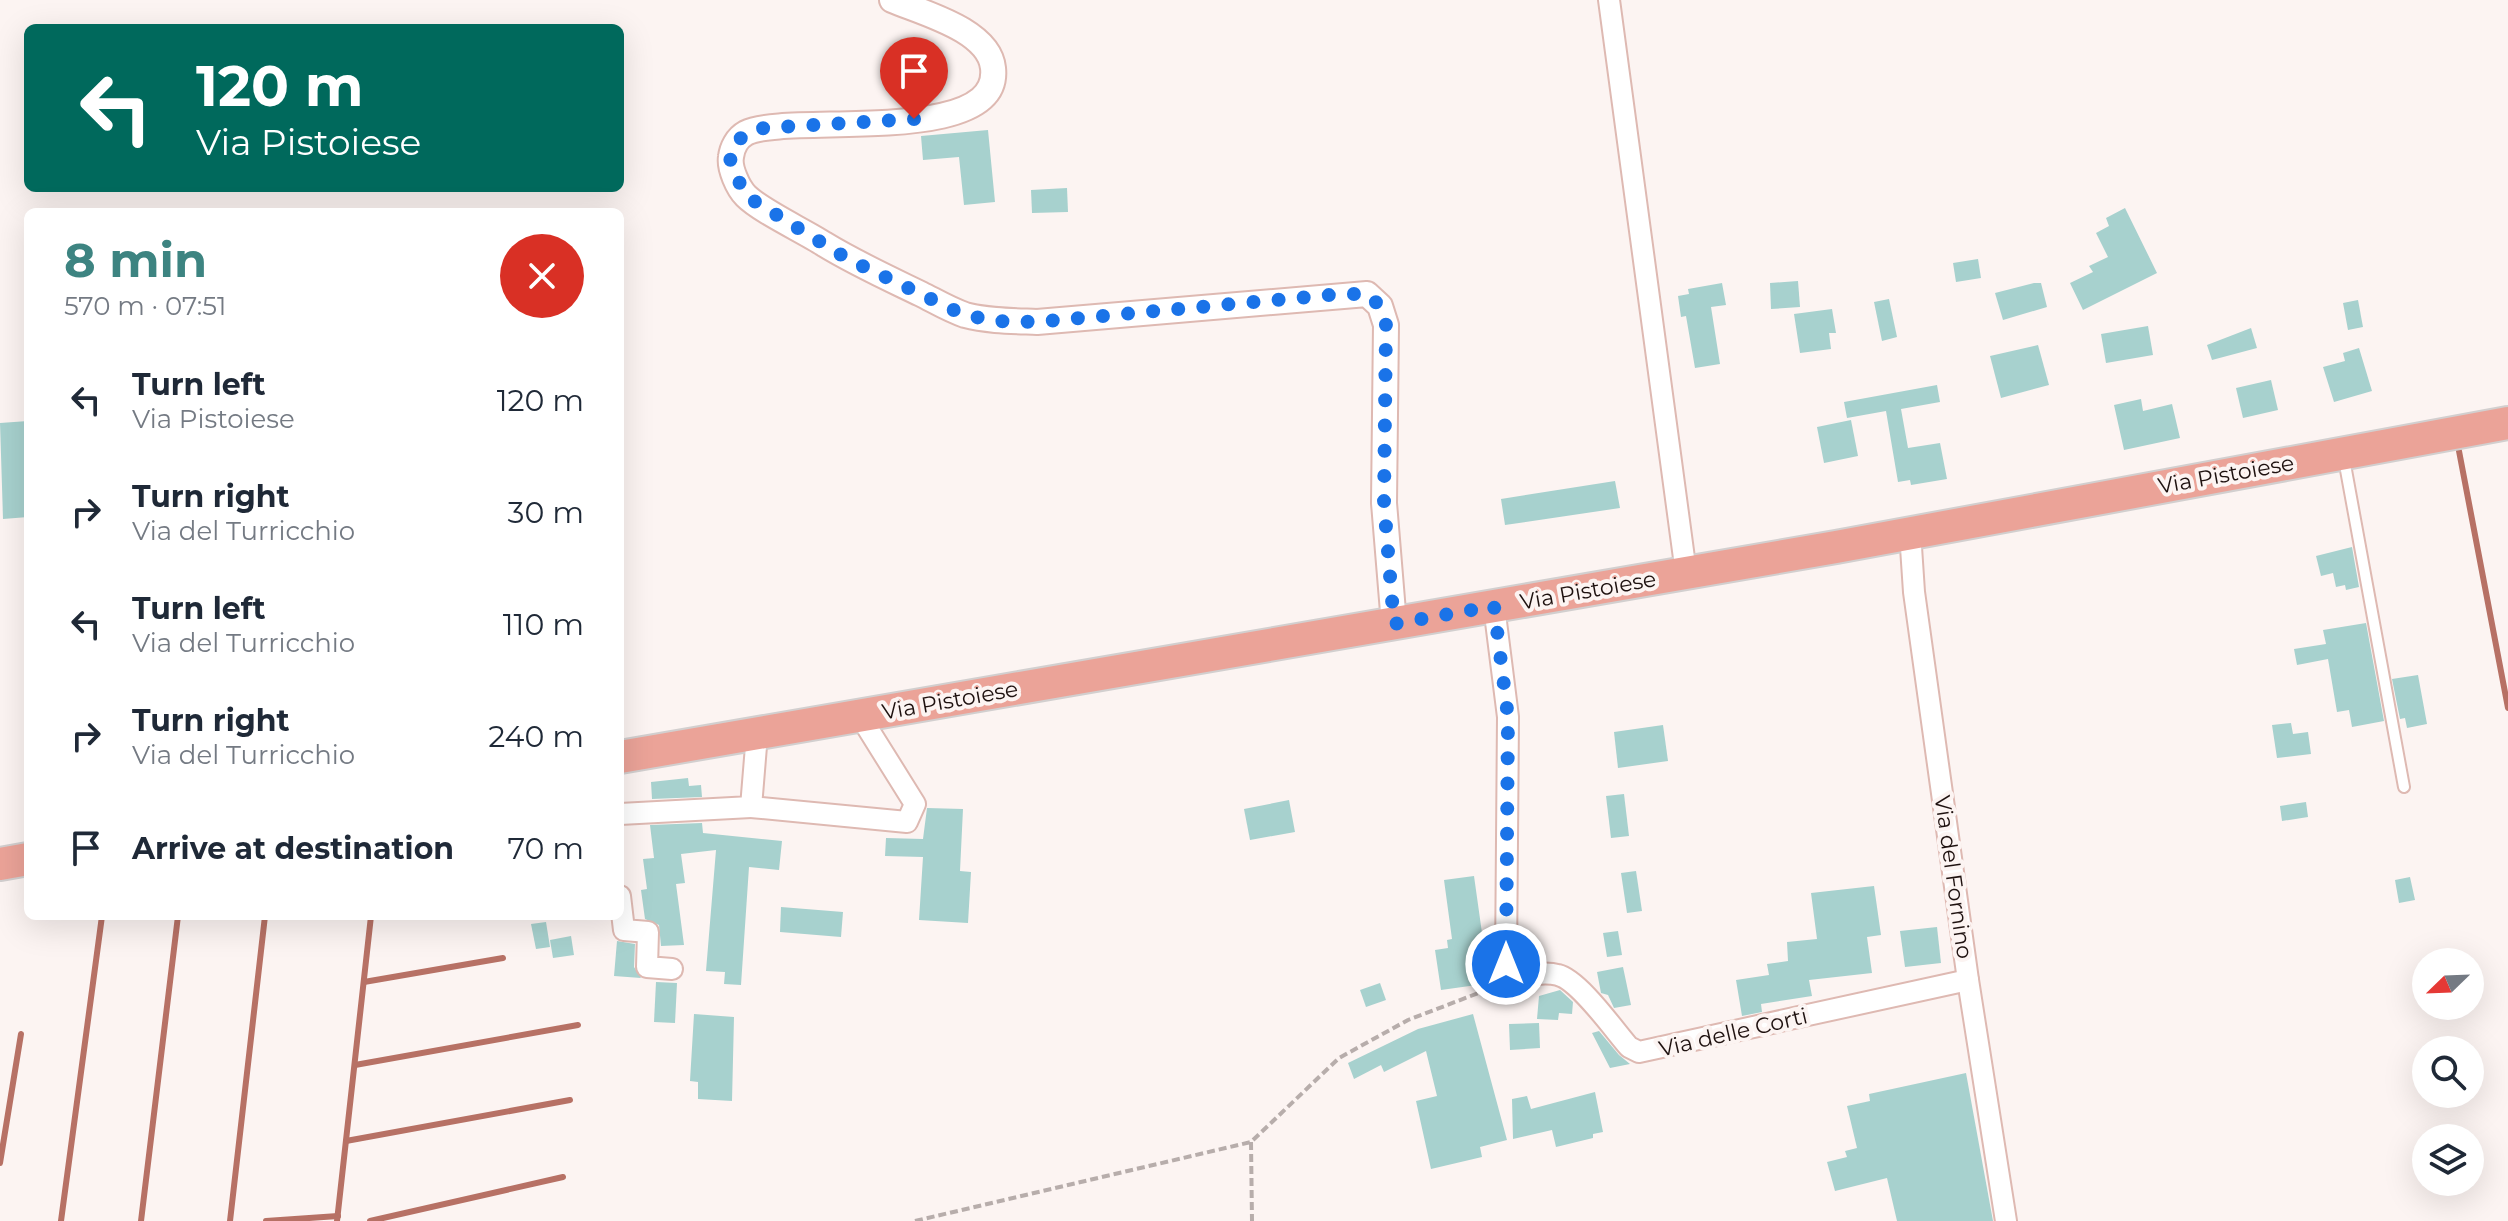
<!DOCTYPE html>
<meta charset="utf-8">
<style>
body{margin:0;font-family:Montserrat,sans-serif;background:#f6f6f7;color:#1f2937;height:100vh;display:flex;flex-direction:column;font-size:30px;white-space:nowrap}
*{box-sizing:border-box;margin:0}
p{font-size:26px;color:#747a83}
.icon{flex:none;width:44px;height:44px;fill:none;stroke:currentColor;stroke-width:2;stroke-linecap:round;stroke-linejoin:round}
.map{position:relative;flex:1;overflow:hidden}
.details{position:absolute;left:24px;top:208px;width:600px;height:712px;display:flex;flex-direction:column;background:#fff;border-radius:12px;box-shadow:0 8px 32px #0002}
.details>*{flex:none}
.guide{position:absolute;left:24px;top:24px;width:600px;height:168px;border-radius:12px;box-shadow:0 8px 32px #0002;background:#00695c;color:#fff;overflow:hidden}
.needle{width:52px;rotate:247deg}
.fabs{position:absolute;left:2412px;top:948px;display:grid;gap:16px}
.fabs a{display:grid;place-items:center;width:72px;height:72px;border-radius:50%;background:#fff;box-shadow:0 8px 32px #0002;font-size:40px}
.pin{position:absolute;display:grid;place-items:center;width:68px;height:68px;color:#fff;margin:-82px -34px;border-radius:50% 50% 50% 0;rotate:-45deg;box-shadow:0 0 8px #0007}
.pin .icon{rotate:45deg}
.me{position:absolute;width:88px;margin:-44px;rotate:0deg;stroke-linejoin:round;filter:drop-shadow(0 0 6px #0008)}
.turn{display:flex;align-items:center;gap:28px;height:168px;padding:0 40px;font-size:36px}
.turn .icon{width:104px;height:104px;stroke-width:2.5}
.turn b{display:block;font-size:56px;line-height:68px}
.round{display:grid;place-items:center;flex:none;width:84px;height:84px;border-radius:42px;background:#f6f6f7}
.headline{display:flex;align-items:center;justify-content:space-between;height:136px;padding:0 40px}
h1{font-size:48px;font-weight:700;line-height:60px;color:#3d8481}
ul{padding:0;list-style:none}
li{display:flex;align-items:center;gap:24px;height:112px;padding:0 40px}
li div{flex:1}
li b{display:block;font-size:30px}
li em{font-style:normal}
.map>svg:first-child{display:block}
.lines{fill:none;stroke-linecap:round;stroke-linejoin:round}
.stream{stroke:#b77165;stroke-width:6}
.building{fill:#a7d1ce}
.service-casing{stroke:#deb9b2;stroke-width:14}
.minor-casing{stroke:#deb9b2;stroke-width:24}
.tertiary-casing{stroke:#deb9b2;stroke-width:28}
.primary-casing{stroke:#d2cfcf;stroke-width:36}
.path{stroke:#b7adab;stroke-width:4;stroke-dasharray:8 4;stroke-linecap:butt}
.service{stroke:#fff;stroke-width:10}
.minor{stroke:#fff;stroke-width:20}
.tertiary{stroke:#fff;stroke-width:24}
.primary{stroke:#eba398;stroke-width:32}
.route{stroke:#1a73e8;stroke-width:14;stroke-dasharray:0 25.2}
.labels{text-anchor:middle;stroke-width:8;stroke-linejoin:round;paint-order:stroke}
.street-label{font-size:22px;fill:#1e110f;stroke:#fcf4f2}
</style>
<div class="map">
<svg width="2508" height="1221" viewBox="0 0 2508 1221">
<rect width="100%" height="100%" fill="#fcf4f2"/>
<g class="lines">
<g class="stream">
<polyline points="2459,451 2508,708"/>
<polyline points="364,982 503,958"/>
<polyline points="355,1065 578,1025"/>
<polyline points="346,1141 570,1100"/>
<polyline points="0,1163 21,1034"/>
<polyline points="61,1221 102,916"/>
<polyline points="141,1221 178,916"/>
<polyline points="230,1221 265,916"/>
<polyline points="266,1221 338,1216"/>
<polyline points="337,1221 371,916"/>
<polyline points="370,1221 563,1177"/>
</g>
</g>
<g class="building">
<polygon points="988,130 995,202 964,205 959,157 923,160 921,136"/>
<polygon points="1067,188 1068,212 1032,213 1031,190"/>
<polygon points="2125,208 2157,273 2083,310 2070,283 2093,272 2089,266 2108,257 2096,233 2109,226 2106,218"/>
<polygon points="1978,259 1981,278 1956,282 1953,263"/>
<polygon points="1798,281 1800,307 1771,309 1770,283"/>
<polygon points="1722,283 1726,305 1711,307 1720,364 1695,368 1686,316 1681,317 1678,296 1689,294 1688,289"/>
<polygon points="2034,283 2041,283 2047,307 2003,320 1995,293"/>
<polygon points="1889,299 1897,337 1882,341 1874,302"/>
<polygon points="2358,300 2363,327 2348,330 2343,303"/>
<polygon points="1832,309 1836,333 1829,333 1831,349 1800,353 1794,314"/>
<polygon points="2148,326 2153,355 2106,363 2101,334"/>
<polygon points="2251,328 2257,348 2212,360 2207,345"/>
<polygon points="2038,345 2049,385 2001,398 1990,356"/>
<polygon points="2359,348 2372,391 2334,402 2323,367 2345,361 2343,353"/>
<polygon points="2271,380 2278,410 2243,418 2236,388"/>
<polygon points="1937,385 1940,402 1901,409 1908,448 1940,443 1947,479 1911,485 1910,480 1898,482 1886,411 1847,418 1844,402"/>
<polygon points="2141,399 2143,411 2172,404 2180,438 2124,450 2114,405"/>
<polygon points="1851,420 1858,456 1824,463 1817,427"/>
<polygon points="28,421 28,517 3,519 0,423"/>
<polygon points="1615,481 1620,508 1505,525 1501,499"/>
<polygon points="2352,547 2359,587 2346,590 2345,585 2336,587 2333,573 2321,576 2316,556"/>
<polygon points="2366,623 2384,721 2352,727 2349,710 2337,712 2328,659 2297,665 2294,649 2326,644 2323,630"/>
<polygon points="2418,675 2427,724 2407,728 2405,718 2400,719 2392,679"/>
<polygon points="2291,723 2293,734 2308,732 2311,754 2277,758 2272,725"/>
<polygon points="1663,725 1668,761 1618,768 1614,732"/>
<polygon points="688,778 689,786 701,785 702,797 652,799 651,782"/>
<polygon points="1624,794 1629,836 1611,838 1606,796"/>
<polygon points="1289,800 1295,832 1250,840 1244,809"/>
<polygon points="2306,802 2308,817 2282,821 2280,806"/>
<polygon points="927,808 963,809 960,871 971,872 968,923 919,920 923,857 885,856 886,838 923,839"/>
<polygon points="702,823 703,833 782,841 779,870 749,867 741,985 724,984 725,972 706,971 716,850 681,854 685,883 676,884 684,945 661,946 659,925 645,919 641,890 647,889 643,859 654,858 650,825"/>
<polygon points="1636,871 1642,911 1627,913 1621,873"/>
<polygon points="1474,876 1482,933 1491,931 1493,952 1486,953 1491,983 1441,990 1435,950 1448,948 1447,940 1452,939 1444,880"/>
<polygon points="2410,877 2415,900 2399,903 2395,880"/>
<polygon points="1874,886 1881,935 1867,937 1872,973 1809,980 1812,996 1761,1004 1762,1012 1742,1016 1736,980 1769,975 1767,964 1788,961 1787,942 1817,939 1811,893"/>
<polygon points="781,907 843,912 841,937 780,932"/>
<polygon points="546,922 550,947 536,949 531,924"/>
<polygon points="1937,927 1941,963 1905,967 1900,931"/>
<polygon points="1618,931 1622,955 1607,957 1603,933"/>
<polygon points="571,936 574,955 553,958 550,940"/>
<polygon points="617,941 635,944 634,967 641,978 614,976"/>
<polygon points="1623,967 1631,1005 1614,1008 1608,995 1601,993 1597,972"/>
<polygon points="656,982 677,983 675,1023 654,1022"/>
<polygon points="1380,983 1386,1000 1366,1007 1360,990"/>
<polygon points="1560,990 1573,1002 1572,1014 1559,1013 1558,1020 1537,1019 1539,996"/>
<polygon points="694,1014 734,1017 732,1101 698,1099 698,1082 690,1081"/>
<polygon points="1473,1014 1507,1140 1480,1147 1482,1157 1431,1169 1416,1101 1437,1096 1426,1051 1384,1072 1381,1065 1354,1079 1348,1063 1418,1029"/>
<polygon points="1539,1023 1540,1048 1510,1050 1509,1024"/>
<polygon points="1599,1031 1619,1055 1630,1064 1610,1068 1592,1033"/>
<polygon points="1966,1073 1993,1221 1897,1221 1887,1178 1835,1191 1827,1162 1847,1157 1845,1151 1857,1148 1847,1106 1870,1101 1869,1094"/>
<polygon points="1595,1092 1603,1132 1593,1134 1593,1138 1556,1147 1552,1130 1513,1139 1512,1099 1527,1096 1531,1109"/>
</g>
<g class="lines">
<defs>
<polyline id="service" points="2344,459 2404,787"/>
<g id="minor">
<polyline points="1609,0 1686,573"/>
<polyline points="1910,532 1914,592 1968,980 2006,1221"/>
<path d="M1494,606L1508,717L1506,964C1523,983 1537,969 1558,975C1579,980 1614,1030 1629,1047L1639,1052L1968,980"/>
<polyline points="751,807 907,822 915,804 860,716"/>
<polyline points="620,814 751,807 757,734"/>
<polyline points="620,896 624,930 648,932 647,967 672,969"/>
</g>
<path id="tertiary" d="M892,0C923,13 989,30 993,68C1002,148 786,112 746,133C737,138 732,148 731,157C729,168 738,188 746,196C761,211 804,231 824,244C855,263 888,278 921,294C935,301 950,310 965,315C988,321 1013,321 1037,322L1367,294L1380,306L1386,325L1384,503L1394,624"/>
<g id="primary">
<polyline points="620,757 1836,547 2508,423"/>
<polyline points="0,864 28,859"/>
</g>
</defs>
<use href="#service" class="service-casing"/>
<use href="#minor" class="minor-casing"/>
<use href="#tertiary" class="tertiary-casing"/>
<use href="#primary" class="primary-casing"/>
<g class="path">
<polyline points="1251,1142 1252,1221"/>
<polyline points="915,1221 1251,1142 1339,1058 1408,1020 1502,984"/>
</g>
<use href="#service" class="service"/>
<use href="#minor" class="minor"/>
<use href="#tertiary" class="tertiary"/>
<use href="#primary" class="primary"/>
</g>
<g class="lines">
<polyline class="route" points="914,119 764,128 746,133 732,147 730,163 746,196 848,259 962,314 994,321 1037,322 1341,294 1367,294 1380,306 1386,325 1384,503 1394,624 1494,606 1508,717 1506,964"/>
</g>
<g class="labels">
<g class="street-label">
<text transform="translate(2226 474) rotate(-10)" y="8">Via Pistoiese</text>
<text transform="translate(1588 590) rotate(-10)" y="8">Via Pistoiese</text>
<text transform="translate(950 700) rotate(-10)" y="8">Via Pistoiese</text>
<text transform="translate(1954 877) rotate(82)" y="8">Via del Fornino</text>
<text transform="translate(1733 1032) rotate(-13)" y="8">Via delle Corti</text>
</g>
</g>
</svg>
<div class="fabs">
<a><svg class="needle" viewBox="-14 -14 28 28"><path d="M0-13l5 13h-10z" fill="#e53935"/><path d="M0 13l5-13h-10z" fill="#747a83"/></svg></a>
<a><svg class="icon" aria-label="search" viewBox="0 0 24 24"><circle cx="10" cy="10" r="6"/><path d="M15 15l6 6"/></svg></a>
<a><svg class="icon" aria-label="layers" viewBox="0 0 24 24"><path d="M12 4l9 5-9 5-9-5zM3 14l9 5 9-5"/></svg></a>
</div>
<div class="pin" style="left:914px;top:119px;background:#d93025"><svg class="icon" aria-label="arrive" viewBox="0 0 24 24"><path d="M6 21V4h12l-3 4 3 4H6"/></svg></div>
<svg class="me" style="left:1506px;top:964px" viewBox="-20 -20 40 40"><circle r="17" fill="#1a73e8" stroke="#fff" stroke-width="3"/><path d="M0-11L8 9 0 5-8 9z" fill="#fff"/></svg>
<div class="guide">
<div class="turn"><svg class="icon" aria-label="left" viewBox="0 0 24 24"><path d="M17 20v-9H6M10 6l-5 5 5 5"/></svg><div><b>120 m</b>Via Pistoiese</div></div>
</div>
<section class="details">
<div class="headline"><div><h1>8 min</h1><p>570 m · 07:51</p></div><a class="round" style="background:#d93025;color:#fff"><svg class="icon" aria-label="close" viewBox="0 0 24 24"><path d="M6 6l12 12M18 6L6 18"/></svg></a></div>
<ul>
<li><svg class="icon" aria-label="left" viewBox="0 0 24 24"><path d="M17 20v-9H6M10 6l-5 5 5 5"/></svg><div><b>Turn left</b><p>Via Pistoiese</p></div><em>120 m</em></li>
<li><svg class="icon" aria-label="right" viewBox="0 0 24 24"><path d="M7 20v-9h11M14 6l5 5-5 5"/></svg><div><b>Turn right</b><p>Via del Turricchio</p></div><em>30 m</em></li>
<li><svg class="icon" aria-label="left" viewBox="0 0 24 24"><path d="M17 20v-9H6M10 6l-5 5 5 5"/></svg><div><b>Turn left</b><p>Via del Turricchio</p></div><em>110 m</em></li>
<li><svg class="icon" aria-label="right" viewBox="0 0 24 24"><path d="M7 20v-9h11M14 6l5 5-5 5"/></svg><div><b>Turn right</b><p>Via del Turricchio</p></div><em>240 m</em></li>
<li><svg class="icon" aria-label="arrive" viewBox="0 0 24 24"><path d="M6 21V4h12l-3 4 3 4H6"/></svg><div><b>Arrive at destination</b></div><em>70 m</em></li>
</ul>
</section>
</div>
